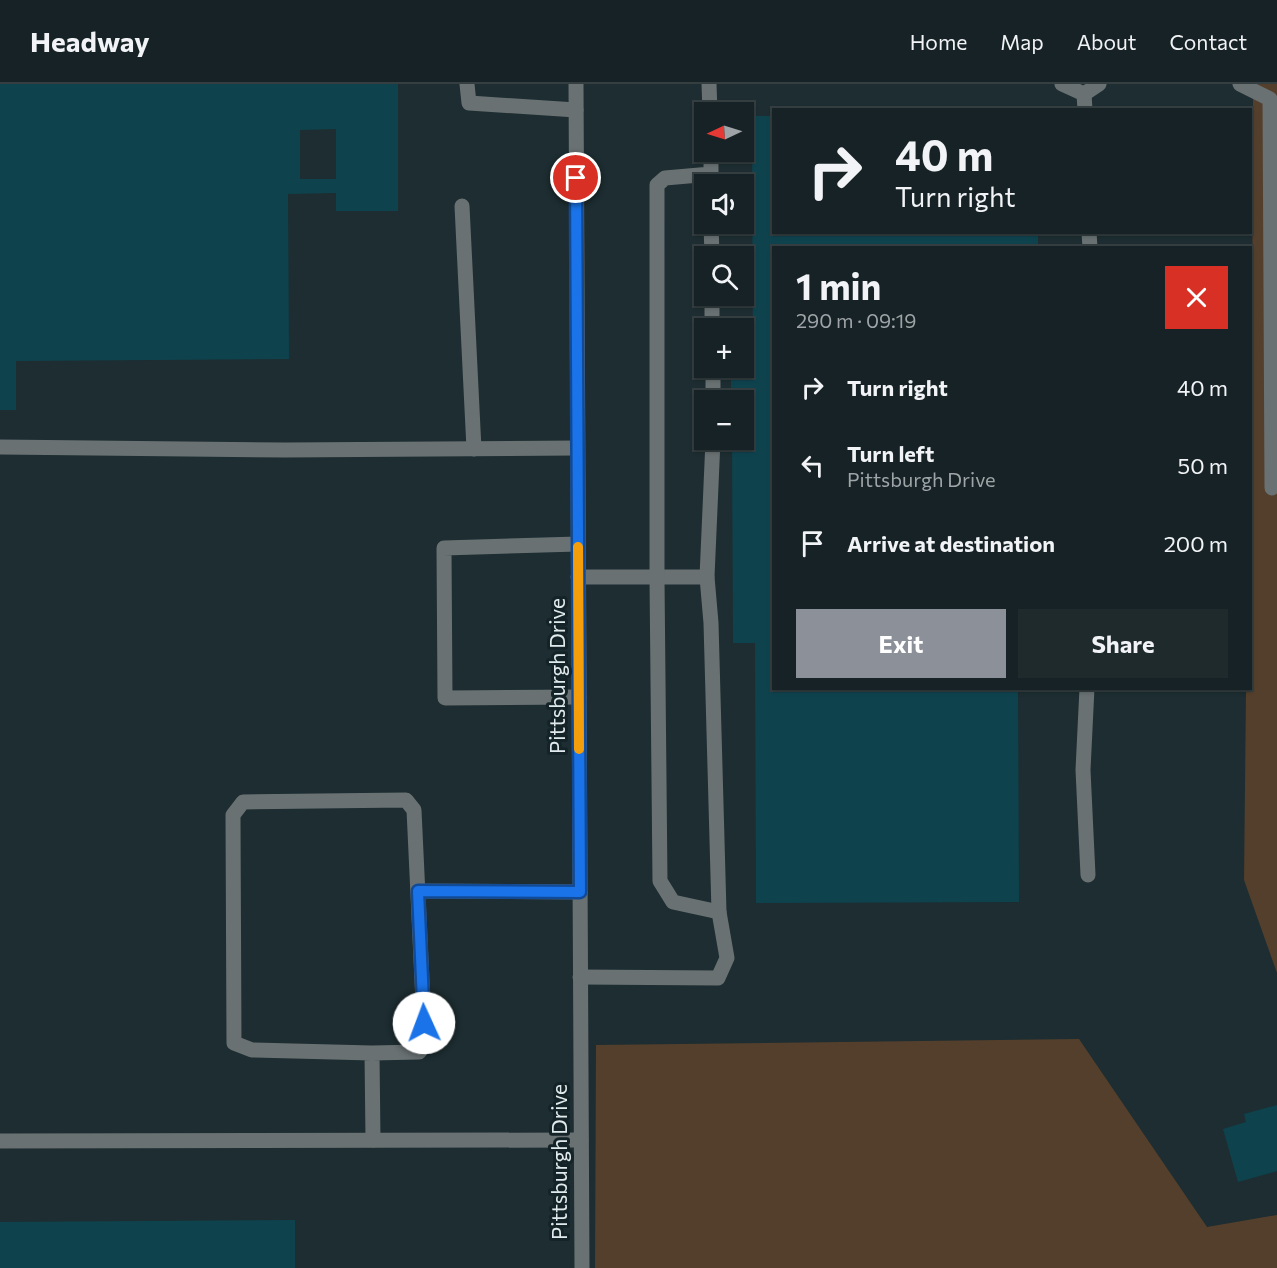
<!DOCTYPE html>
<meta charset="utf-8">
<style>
body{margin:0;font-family:Commissioner,sans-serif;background:#1f2a2d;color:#f1f3f6;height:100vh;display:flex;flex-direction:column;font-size:22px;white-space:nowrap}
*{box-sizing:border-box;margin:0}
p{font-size:20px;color:#9ea4a7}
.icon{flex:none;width:33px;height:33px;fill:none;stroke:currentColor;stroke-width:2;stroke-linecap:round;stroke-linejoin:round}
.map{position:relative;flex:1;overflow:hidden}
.panel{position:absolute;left:772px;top:162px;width:480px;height:444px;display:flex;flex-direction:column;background:#162225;border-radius:0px;box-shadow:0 2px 4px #0004,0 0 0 2px #353f42}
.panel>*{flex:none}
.top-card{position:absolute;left:772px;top:24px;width:480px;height:126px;border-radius:0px;box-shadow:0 2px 4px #0004,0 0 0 2px #353f42;background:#162225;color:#f1f3f6;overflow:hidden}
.needle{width:39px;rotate:266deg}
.buttons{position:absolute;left:694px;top:18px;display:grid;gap:12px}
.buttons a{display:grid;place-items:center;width:60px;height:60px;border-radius:0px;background:#162225;box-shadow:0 2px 4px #0004,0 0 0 2px #353f42;font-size:30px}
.pin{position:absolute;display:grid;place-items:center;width:51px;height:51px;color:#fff;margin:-26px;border:3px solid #fff;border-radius:50%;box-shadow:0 2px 6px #0007}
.me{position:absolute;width:66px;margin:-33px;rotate:358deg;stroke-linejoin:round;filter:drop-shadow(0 0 4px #0008)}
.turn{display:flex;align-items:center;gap:21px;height:126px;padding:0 24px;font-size:27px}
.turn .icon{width:78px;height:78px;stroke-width:2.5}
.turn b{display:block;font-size:42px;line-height:51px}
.round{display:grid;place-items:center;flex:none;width:63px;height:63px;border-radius:0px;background:#1f2a2d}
.summary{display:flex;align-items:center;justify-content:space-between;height:102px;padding:0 24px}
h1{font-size:36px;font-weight:700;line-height:45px}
.cta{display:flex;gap:12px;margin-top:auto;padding:12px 24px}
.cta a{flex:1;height:69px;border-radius:0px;background:#8c9099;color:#fff;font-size:24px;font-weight:700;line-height:69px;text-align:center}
.cta a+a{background:#1f2a2d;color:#f1f3f6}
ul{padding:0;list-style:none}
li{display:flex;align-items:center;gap:18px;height:78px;padding:0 24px}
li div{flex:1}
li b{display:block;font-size:22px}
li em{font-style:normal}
header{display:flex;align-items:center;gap:36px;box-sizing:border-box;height:84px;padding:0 30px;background:#162225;border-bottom:2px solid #353f42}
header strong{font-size:28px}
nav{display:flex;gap:33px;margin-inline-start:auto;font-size:21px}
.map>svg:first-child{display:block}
.green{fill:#533f2c}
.building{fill:#0e434e;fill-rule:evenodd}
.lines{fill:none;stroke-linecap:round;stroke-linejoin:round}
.minor{stroke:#697173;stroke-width:15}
.route-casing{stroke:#114b97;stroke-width:15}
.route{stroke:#1a73e8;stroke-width:10}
.slow{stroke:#f59e0b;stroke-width:10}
.labels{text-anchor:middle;stroke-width:6;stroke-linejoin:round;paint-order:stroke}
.street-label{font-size:21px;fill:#e0eaed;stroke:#142327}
</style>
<header>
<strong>Headway</strong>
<nav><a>Home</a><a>Map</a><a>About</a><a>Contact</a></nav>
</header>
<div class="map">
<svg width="1277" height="1184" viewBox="0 0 1277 1184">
<rect width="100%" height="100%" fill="#1d2d31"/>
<g class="green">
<polygon points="1253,0 1277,0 1277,889 1244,796 1246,605 1251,604"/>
<polygon points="1079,955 1207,1143 1277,1131 1277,1184 595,1184 596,961"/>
</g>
<g class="building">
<path d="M0,0H398V127H336V109L288,110L289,275L16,277V326H0ZM336,45V95H300V46Z"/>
<polygon points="752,32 774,32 774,148 1038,148 1038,164 774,164 774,604 1018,604 1019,818 756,819 755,559 733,559 732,356 744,356 744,316 731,316 731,290 753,290"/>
<polygon points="1277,1021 1277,1087 1238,1098 1223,1045 1246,1038 1244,1030"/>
<polygon points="295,1136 295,1184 0,1184 0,1138"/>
</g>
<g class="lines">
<g class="minor">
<polyline points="467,0 469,19 576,26"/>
<polyline points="576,0 582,1184"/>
<polyline points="709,0 710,28"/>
<polyline points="1062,0 1084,10 1085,26"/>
<polyline points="1240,0 1270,15 1272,404"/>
<polyline points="1084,10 1099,0"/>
<polyline points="462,122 474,365"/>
<polyline points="711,140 712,172"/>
<polyline points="1089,148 1090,164"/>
<polyline points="712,212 712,244"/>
<polyline points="713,284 713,316"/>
<polyline points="713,356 707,493 711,539 719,828"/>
<polyline points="0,363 285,366 577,364"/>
<polyline points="578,460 444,464 445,614 579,613"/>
<polyline points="578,493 707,493"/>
<polyline points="1087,604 1083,686 1088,791"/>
<polyline points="418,807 580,808"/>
<polyline points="580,893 718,894 727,874 719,828 673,818 660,797 657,495 657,101 665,94 711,90 711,68"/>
<polyline points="372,969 419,968 425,961 414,726 406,716 243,718 233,731 234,959 252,966 372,969 373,1056"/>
<polyline points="0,1057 581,1056"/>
</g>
</g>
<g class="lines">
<defs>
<polyline id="route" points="424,939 418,807 580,808 576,94"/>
</defs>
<use href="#route" class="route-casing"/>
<use href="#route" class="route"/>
<polyline class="slow" points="578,463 579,665"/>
</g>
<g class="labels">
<g class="street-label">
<text transform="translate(558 592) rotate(-90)" y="7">Pittsburgh Drive</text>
<text transform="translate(560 1078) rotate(-90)" y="7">Pittsburgh Drive</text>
</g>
</g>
</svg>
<div class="buttons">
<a><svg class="needle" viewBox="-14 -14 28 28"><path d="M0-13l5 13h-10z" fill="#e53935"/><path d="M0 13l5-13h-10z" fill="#9ea4a7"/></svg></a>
<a><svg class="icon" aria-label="sound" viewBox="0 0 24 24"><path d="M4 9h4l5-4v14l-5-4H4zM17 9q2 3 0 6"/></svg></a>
<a><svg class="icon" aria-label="search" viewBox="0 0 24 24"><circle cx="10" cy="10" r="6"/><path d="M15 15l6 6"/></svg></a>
<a>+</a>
<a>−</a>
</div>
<div class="pin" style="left:576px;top:94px;background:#d93025"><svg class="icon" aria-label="arrive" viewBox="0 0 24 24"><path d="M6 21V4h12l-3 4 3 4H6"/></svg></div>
<svg class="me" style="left:424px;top:939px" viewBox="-20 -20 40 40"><circle r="19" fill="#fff"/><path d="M0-13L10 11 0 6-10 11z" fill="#1a73e8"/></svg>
<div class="top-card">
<div class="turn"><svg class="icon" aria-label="right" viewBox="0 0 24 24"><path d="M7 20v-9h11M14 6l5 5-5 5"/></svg><div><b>40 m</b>Turn right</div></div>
</div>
<section class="panel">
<div class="summary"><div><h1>1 min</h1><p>290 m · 09:19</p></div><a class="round" style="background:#d93025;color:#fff"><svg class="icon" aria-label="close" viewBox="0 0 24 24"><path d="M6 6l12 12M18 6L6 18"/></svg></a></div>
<ul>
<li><svg class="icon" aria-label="right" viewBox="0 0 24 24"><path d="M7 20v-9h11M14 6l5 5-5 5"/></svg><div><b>Turn right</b></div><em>40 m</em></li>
<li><svg class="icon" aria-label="left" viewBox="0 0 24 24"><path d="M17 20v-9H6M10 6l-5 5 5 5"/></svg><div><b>Turn left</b><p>Pittsburgh Drive</p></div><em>50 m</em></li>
<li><svg class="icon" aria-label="arrive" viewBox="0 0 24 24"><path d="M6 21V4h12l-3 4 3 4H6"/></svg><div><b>Arrive at destination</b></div><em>200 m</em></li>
</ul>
<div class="cta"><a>Exit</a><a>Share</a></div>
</section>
</div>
